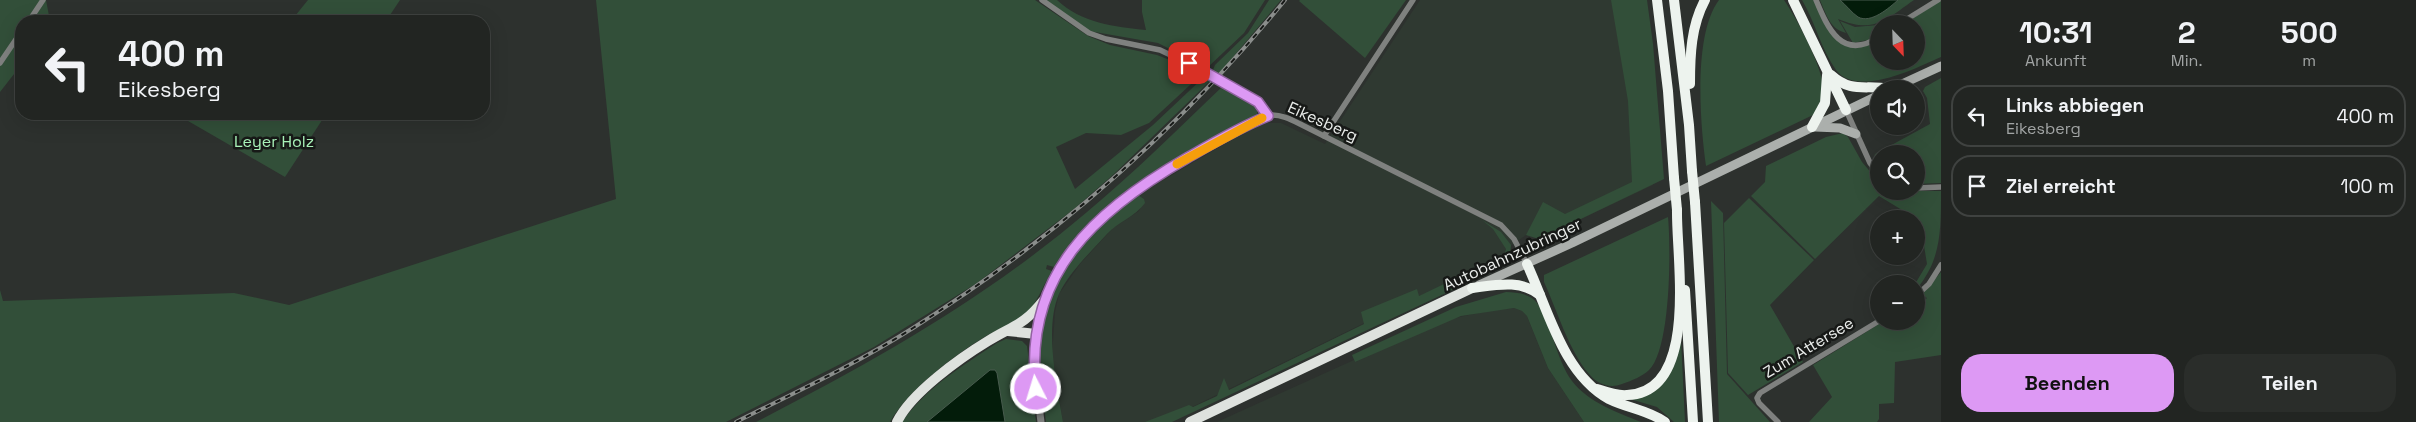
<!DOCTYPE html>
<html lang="de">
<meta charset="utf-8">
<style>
body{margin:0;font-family:"Space Grotesk",sans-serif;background:#2a2d2a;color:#f1f3f6;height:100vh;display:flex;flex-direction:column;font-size:19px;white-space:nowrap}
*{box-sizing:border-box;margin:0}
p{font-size:16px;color:#a2a5a5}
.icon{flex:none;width:28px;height:28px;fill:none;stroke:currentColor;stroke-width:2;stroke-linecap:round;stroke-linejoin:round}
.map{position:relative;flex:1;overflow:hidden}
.sheet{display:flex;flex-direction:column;background:#222522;width:475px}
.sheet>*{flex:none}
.top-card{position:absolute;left:15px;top:15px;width:475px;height:105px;border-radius:20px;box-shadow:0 5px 20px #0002,0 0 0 1px #3f4240;background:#222522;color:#f1f3f6;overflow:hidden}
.needle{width:32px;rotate:157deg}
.buttons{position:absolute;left:1870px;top:15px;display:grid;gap:10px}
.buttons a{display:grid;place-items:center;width:55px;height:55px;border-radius:50%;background:#222522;box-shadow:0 5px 20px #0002,0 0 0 1px #3f4240;font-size:25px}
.pin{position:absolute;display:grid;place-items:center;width:42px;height:42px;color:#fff;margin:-21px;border-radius:10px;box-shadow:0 2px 8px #0006}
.me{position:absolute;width:55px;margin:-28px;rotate:355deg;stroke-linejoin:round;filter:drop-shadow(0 0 4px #0008)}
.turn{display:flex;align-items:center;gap:18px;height:105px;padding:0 20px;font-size:22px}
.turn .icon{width:65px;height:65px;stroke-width:2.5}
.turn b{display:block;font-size:35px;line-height:42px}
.eta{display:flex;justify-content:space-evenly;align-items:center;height:85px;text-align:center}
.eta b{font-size:30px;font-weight:800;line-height:35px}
.button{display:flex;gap:10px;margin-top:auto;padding:10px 20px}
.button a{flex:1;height:58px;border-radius:20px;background:#dd99f4;color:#111;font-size:20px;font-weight:800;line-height:58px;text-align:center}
.button a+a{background:#2a2d2a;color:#f1f3f6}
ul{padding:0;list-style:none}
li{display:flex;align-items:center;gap:15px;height:62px;margin:0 10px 8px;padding:0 10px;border:2px solid #3f4240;border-radius:20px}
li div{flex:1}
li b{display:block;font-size:19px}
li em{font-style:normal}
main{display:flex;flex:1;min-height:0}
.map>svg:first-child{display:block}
.built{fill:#2f3931}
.green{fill:#324f39}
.water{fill:#031c0a;stroke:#485b4e}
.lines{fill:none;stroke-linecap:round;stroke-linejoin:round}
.minor{stroke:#7f817f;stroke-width:5.5}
.tertiary{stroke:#7f817f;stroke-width:7}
.secondary{stroke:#abafac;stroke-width:9}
.trunk{stroke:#dee2de;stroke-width:10}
.motorway{stroke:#edf3ee;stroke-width:10}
.rail-casing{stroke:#8b8e8c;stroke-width:4}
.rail{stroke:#171917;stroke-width:2;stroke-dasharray:5.5;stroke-linecap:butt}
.motorway-bridge{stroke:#edf3ee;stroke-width:10}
.route-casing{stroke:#90639f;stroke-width:12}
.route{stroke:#dd99f4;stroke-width:9}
.slow{stroke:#f59e0b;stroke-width:9}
.labels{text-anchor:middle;stroke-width:5;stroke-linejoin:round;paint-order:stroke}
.street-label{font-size:16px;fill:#eaedeb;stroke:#171917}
.park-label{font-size:16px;fill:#a9f3b9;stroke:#171917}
</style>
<main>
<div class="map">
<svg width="1941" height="422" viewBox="0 0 1941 422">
<rect width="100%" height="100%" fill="#2d312e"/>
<g class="built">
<polygon points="1420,0 1634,0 1653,185 1539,239 1526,235 1506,249 1504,255 1161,422 1063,422 1052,356 1055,312 1059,294 1080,264 1113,228 1139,211 1144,199 1138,195 1233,139 1266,123 1281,123 1325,144"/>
<polygon points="1514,308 1522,311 1527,316 1548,368 1584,422 1217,422 1354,360 1355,362 1450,319 1488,311"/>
</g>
<g class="green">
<polygon points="0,0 46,0 50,21 21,21 21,65 0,92"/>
<polygon points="308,0 400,0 386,21 291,21"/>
<polygon points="596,0 1035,0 1088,36 1110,45 1157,55 1203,73 1149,123 1121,135 1086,133 1056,147 1075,189 1153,125 1205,76 1211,80 1114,174 1074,209 977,283 874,347 726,422 0,422 0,290 3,301 234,293 289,305 616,199"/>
<path d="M1046,0H1057C1081,23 1115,27 1146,30L1142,12V0H1265L1244,33L1207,68L1158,43L1089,31Z"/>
<polygon points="1269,0 1281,0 1218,75 1213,70 1215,65 1248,33"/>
<polygon points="1300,0 1406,0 1365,58 1299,1"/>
<polygon points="1611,0 1647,0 1653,44 1664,179 1539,239 1526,235 1543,202 1565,214 1632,182 1628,101"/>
<path d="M1719,0H1784C1796,17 1825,71 1823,90C1823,101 1818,107 1813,115L1706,166C1700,124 1693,34 1719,0Z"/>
<path d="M1802,0H1814C1831,32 1837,57 1879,41V61H1916V24H1903L1941,0V57C1916,68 1858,98 1836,70C1821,49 1815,22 1802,0Z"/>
<path d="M1820,0H1914C1885,20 1874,34 1838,19L1846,33C1830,29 1826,14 1820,0Z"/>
<polygon points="1840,21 1855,27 1878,25 1879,34 1868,40 1853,43"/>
<polygon points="1941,78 1941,183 1916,184 1916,154 1879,154 1879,171 1873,161 1875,154 1930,124 1927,98 1923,91 1925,87"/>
<path d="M1223,86L1258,107L1257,115C1186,151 1095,196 1054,267L1047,265L1046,269L1052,271C1043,285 1036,306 1023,317C1014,325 998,329 986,336C953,356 909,389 890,422H756C873,362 986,298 1087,212C1135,172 1179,128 1223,86Z"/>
<polygon points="176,114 326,114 285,177"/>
<path d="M1843,133L1848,137L1862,162L1879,182V191H1941C1941,232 1941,260 1916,290L1915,284L1927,264L1920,221L1879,196L1815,259L1751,196L1765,182L1766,166L1826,137Z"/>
<path d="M1138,195L1144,199L1145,203C1135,217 1118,222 1107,234C1091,252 1070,271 1059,294C1044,328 1057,386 1063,422H1046C1043,397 1038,371 1040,346C1044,279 1087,232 1138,195Z"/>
<polygon points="1749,198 1814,260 1770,305 1803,362 1748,395 1728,373 1724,223"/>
<polygon points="1711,201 1723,213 1727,374 1770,422 1719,422"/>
<path d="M1668,217C1671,248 1671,349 1649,370C1643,376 1631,381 1622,384C1610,389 1597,384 1589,374C1569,351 1557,310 1544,282V275Z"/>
<polygon points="1482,220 1501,232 1511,245 1510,256 1504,263 1448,292 1172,422 1145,422 1189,405 1193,407 1217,396 1224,378 1229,390 1364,324 1361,312 1417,289 1419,296 1504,255 1506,249 1493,229"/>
<polygon points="1941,272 1941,355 1895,362 1894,403 1879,404 1879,419 1877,422 1809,422 1832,397 1813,365 1884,321 1916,321 1916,308 1927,298 1922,295"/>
<path d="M1506,292C1516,292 1531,294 1537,303C1552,324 1556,359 1572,381C1589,403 1617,412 1641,422H1584L1548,368L1527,316L1522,311L1514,308L1461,316L1355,362L1352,355L1456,307Z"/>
<path d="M1006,339L1022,341L1027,346L1036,422H902C927,387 962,366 997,343Z"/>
<path d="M1681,339L1685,422H1674L1657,407L1630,399C1667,388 1673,376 1681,339Z"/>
</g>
<g class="water">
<path d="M1840,0H1898C1889,8 1871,24 1858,17C1852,13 1846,5 1840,0Z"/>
<polygon points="990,370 995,370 997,373 1005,422 927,422"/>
</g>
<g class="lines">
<g class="minor">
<polyline points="1042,0 1089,33 1106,39 1160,50 1206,72 1258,102 1267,116"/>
<path d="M1816,0C1828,29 1842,61 1879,37"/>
<polyline points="29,21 43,0"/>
<polyline points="1899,24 1938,0"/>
<polyline points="0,63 21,32"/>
<polyline points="1846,110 1870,163 1879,176"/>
<polyline points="1324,136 1413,0"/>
<polyline points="1916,188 1941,187"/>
<polyline points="1916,296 1929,284 1941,265"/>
<path d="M1036,334C1042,302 1054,270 1075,244C1116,196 1176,162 1232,133C1244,127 1257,117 1270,115C1281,114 1292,120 1302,125L1501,225L1514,239L1527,264"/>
<polyline points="1778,422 1759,403 1757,398 1760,393 1879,321"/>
</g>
<polyline class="tertiary" points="1036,334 1035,373 1041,422"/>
<g class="secondary">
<polyline points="1891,89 1941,66"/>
<polyline points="1815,127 1840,128 1856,134"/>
<polyline points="1479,285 1572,243 1879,95"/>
</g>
<g class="trunk">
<polyline points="1008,331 1036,334"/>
<path d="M897,422C911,393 960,358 988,341C1014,325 1023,326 1043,301"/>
<polyline points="1190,422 1472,288"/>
</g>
<g class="motorway">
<polyline points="1657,0 1668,91 1674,178"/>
<polyline points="1674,0 1689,125 1692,171"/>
<polyline points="1793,0 1846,110"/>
<path d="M1831,75C1852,94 1866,84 1889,89"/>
<path d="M1690,84C1690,55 1691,26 1705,0"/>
<polyline points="1812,127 1825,103 1827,75"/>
<polyline points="1695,202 1708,422"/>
<path d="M1527,264C1548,309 1563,374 1609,399C1627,408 1648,410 1665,422"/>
<path d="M1472,288C1496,285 1520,279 1540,295"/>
<polyline points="1685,290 1693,422"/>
<path d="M1597,389C1606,392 1617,396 1627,395C1700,393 1676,258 1677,210"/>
</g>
<defs>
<path id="rail" d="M736,422C796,392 856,364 913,328C1054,239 1179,130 1285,0"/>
</defs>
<use href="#rail" class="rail-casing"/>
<use href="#rail" class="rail"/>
<g class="motorway-bridge">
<polyline points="1692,171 1695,202"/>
<polyline points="1674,178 1677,210"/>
</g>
</g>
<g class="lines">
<defs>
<path id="route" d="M1036,389C1023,274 1096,210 1187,158C1213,143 1240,127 1268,116L1258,102L1189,63"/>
</defs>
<use href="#route" class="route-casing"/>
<use href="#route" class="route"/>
<polyline class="slow" points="1177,164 1262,118"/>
</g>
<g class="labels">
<g class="street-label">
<text transform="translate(1323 121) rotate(24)" y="6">Eikesberg</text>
<text transform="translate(1512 254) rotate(-25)" y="6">Autobahnzubringer</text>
<text transform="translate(1808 347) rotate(-31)" y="6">Zum Attersee</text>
</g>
<g class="park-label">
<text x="274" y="147">Leyer Holz</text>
</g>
</g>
</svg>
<div class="buttons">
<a><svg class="needle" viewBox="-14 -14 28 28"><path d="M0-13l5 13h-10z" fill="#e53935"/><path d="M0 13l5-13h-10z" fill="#a2a5a5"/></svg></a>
<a><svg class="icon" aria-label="sound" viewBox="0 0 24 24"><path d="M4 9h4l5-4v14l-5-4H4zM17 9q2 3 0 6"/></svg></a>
<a><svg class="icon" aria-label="search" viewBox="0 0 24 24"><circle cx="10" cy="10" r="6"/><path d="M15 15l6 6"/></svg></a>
<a>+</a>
<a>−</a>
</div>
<div class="pin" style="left:1189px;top:63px;background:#d93025"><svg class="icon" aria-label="arrive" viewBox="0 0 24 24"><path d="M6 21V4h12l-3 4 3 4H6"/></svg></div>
<svg class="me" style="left:1036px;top:389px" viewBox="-20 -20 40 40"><circle r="17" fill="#dd99f4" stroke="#fff" stroke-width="3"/><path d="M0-11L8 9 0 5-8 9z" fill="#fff"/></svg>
<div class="top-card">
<div class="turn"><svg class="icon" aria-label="left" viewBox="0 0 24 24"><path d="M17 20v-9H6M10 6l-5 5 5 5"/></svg><div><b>400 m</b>Eikesberg</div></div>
</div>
</div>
<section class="sheet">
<div class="eta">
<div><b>10:31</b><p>Ankunft</p></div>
<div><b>2</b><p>Min.</p></div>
<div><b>500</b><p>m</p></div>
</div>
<ul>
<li><svg class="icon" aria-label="left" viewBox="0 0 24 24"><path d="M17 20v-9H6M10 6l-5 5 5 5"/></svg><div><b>Links abbiegen</b><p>Eikesberg</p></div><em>400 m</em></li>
<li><svg class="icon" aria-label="arrive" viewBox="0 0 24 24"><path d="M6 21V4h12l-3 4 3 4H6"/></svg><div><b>Ziel erreicht</b></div><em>100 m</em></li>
</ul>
<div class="button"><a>Beenden</a><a>Teilen</a></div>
</section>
</main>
